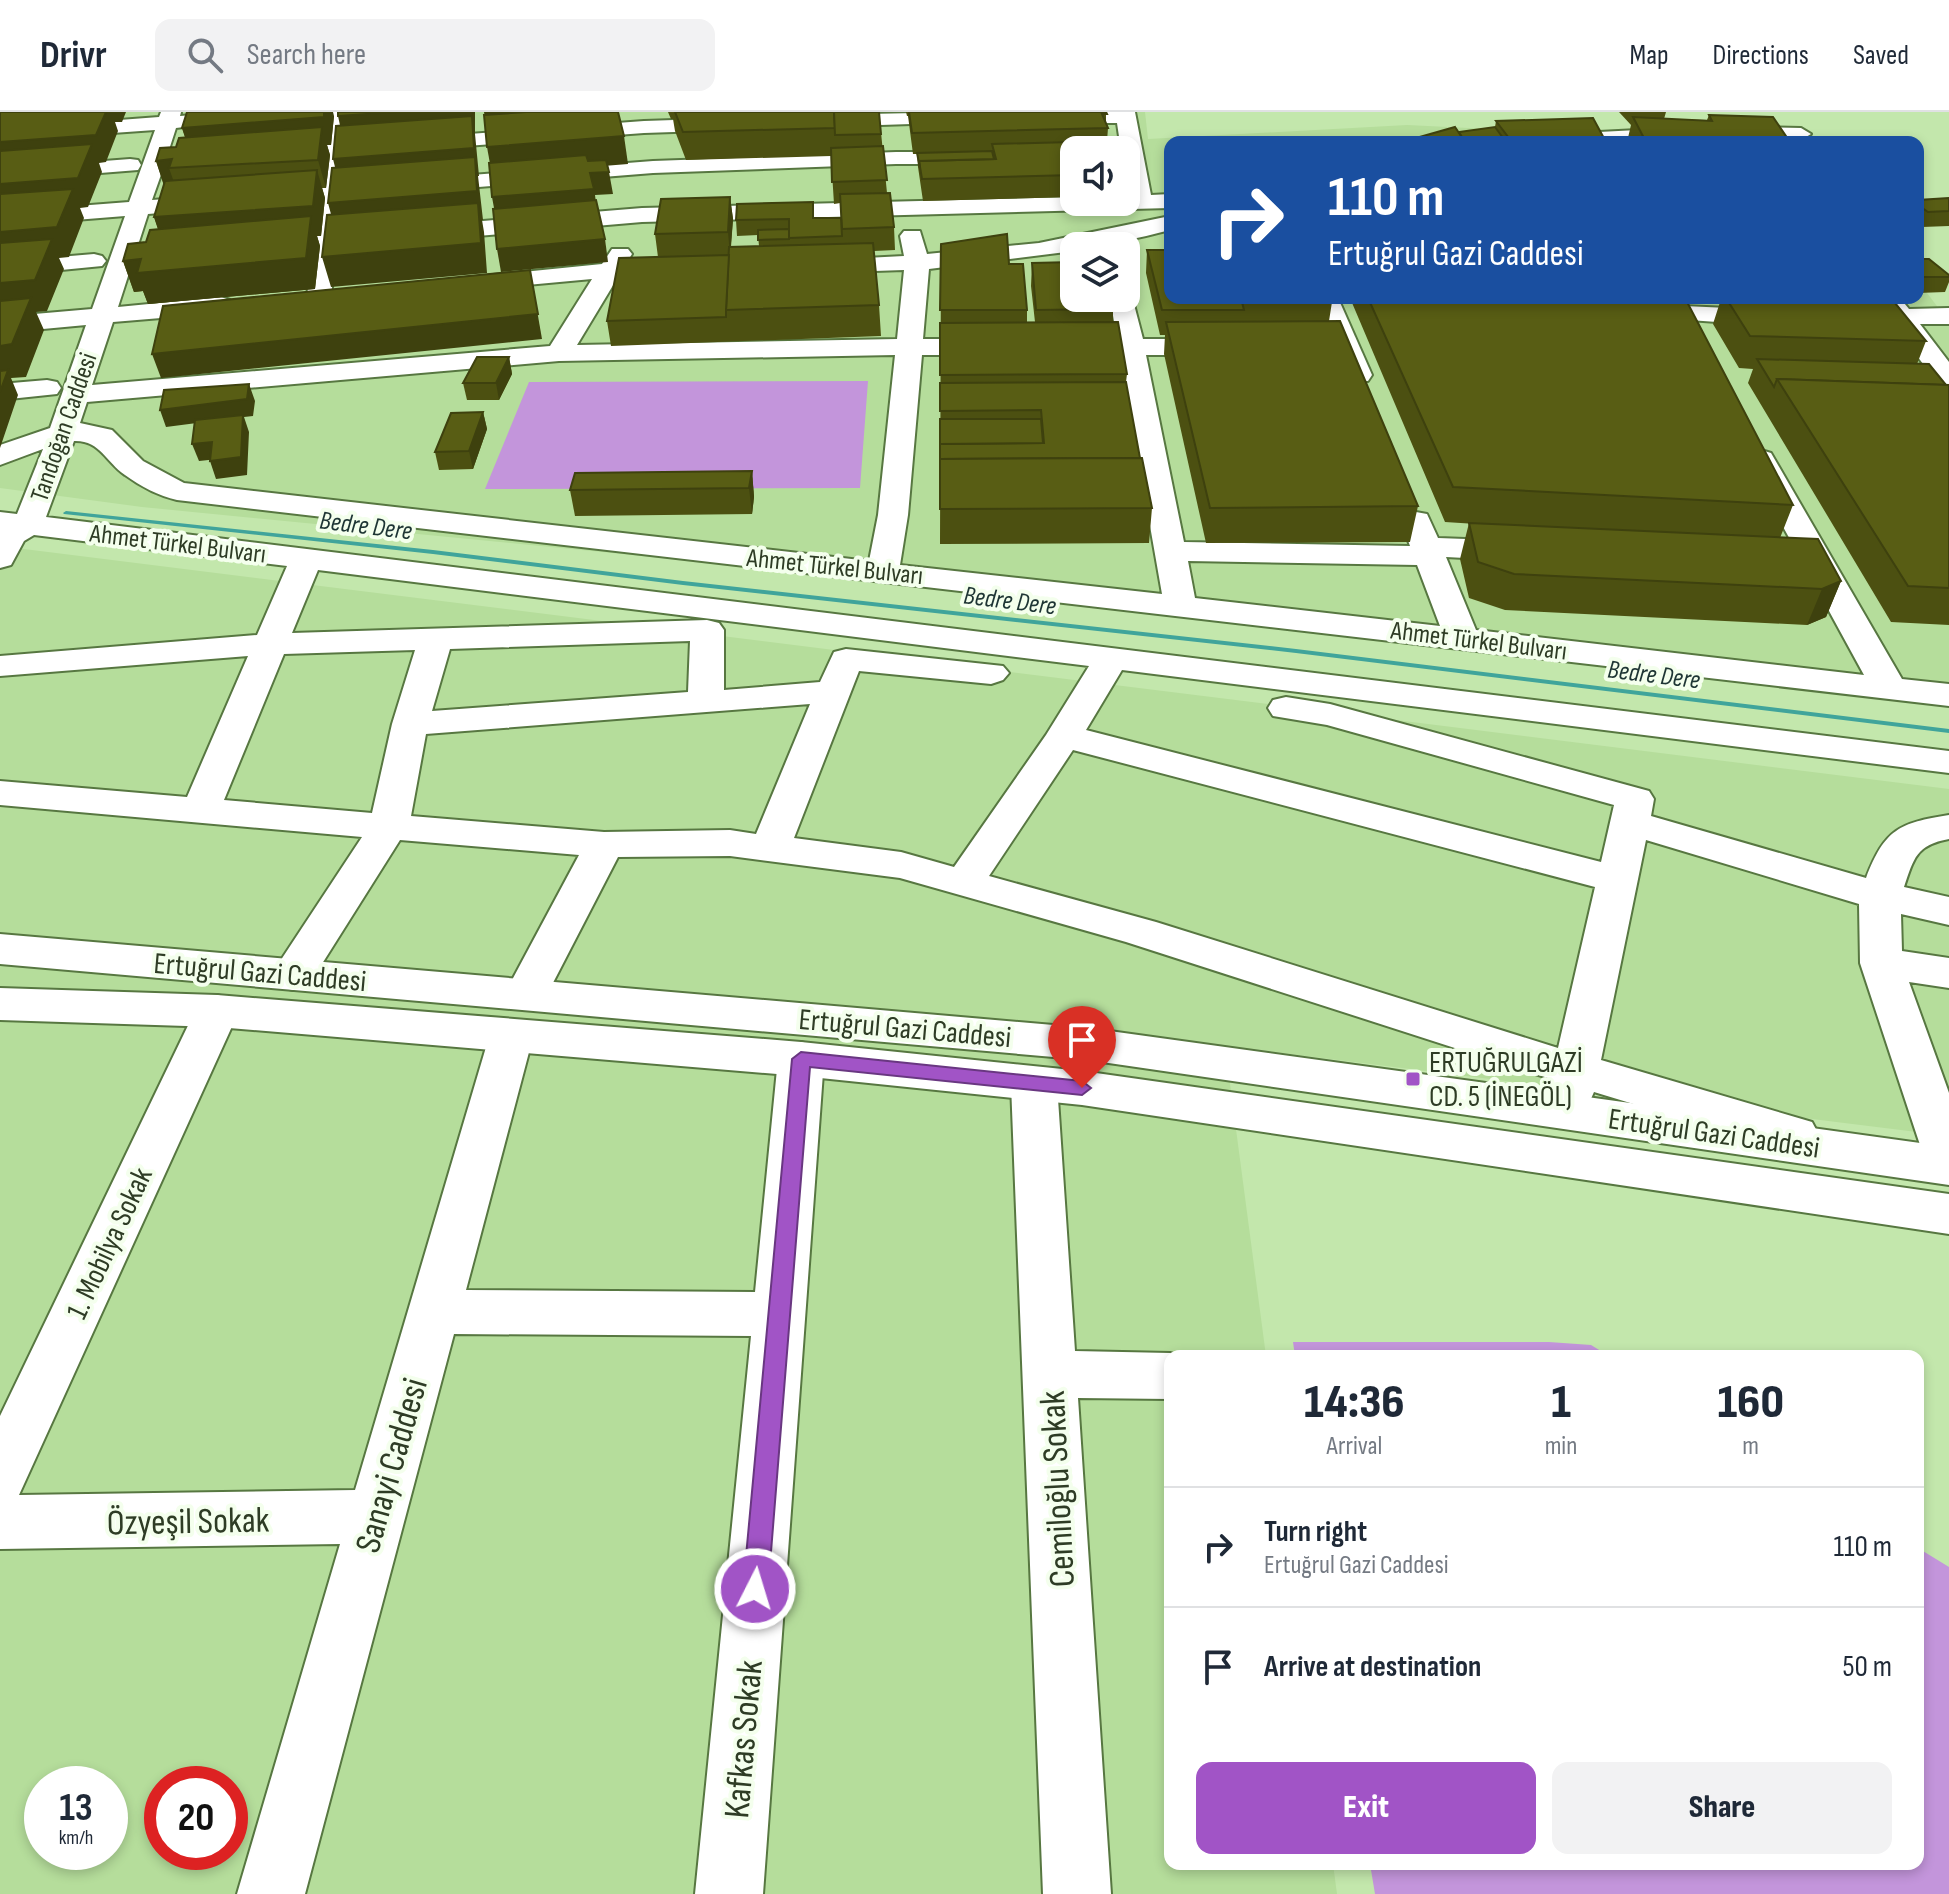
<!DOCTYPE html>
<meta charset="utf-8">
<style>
body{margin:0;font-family:"Sofia Sans Condensed",sans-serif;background:#f2f2f3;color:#1f2937;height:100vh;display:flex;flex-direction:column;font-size:30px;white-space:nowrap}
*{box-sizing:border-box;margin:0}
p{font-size:26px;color:#747a83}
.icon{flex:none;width:44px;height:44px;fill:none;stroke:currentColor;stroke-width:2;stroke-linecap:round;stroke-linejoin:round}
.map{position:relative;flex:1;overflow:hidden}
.drawer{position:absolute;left:1164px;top:1238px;width:760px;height:520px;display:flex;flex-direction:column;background:#fff;border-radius:16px;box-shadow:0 4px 12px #0003}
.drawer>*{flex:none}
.top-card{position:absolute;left:1164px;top:24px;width:760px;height:168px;border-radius:16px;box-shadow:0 4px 12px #0003;background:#1a4fa0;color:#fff;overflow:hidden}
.tools{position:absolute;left:1060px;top:24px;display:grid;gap:16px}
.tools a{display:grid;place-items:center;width:80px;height:80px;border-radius:16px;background:#fff;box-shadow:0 4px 12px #0003;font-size:40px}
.speed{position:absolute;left:24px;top:1654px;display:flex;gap:16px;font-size:40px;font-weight:700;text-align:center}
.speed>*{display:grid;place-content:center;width:104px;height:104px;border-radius:50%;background:#fff;box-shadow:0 4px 12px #0003;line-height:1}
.speed small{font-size:20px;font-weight:400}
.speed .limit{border:12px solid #d22;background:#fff;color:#111}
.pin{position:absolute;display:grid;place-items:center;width:68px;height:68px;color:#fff;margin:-82px -34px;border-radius:50% 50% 50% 0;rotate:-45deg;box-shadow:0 0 8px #0007}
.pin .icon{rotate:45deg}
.me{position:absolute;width:88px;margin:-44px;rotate:5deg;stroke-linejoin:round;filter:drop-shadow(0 0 6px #0008)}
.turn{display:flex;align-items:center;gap:28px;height:168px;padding:0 32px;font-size:36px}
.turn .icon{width:104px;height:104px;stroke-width:2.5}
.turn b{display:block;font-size:56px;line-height:68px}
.eta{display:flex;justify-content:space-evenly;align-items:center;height:136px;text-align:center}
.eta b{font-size:48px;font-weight:800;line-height:56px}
.action{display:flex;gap:16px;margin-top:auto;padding:16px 32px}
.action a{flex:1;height:92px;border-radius:16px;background:#a154c6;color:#fff;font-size:32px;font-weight:800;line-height:92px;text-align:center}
.action a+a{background:#f2f2f3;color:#1f2937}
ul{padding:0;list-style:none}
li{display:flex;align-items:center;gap:24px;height:120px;padding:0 32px;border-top:2px solid #e0e1e3}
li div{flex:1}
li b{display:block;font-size:30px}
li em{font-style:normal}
header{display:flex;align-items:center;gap:48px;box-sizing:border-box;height:112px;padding:0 40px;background:#fff;border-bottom:2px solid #e0e1e3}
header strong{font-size:38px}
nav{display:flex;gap:44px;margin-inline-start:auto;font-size:28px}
.search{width:560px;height:72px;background:#f2f2f3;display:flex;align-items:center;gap:20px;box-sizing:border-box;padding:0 28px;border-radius:16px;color:#747a83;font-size:30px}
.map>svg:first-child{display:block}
.built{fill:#b5dd9b;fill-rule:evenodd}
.green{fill:#c395db}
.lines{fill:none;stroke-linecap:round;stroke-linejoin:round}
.stream{fill:#40a49b;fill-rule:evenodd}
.minor-casing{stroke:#577741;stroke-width:4}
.major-casing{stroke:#577741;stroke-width:4}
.minor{fill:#fff;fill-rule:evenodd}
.major{fill:#fff;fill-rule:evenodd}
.wall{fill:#4c5011}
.shaded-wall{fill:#3e410e}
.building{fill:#585d14;stroke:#3e410e;stroke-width:2}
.route{fill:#a154c6;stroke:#693781;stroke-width:2}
.poi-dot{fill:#a154c6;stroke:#f4ffed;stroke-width:3}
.labels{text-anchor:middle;stroke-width:8;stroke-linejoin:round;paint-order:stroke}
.far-street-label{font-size:26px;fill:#2e3c25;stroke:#f4ffed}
.far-water-label{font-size:26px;font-style:italic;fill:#1e3534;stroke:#f4ffed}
.street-label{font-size:30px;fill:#2e3c25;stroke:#f4ffed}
.poi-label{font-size:30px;fill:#2e3c25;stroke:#f4ffed;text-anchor:start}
.near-street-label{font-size:36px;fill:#2e3c25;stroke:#f4ffed}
</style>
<header>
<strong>Drivr</strong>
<div class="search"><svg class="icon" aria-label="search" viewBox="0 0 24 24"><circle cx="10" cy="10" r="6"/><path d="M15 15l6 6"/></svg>Search here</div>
<nav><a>Map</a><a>Directions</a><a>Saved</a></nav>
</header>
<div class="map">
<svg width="1949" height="1782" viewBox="0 0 1949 1782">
<rect width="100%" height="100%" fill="#c3e7ac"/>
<g class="built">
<path d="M0,0H1145L1148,27L1407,13L1757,30H1170V186H1918V169L1949,210V572L142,395L0,376ZM1074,38H1126V90H1074ZM1074,134H1126V186H1074Z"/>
<path d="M0,434L1949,677V1024L1225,934L1266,1244H1170V1752H1333L1337,1782H0ZM42,1672H110V1740H42ZM162,1672H230V1740H162Z"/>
</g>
<g class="green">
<polygon points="868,269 860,376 485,377 529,270"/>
<polygon points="1293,1230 1549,1230 1591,1233 1609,1244 1295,1244"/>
<polygon points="1918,1436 1949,1455 1949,1782 1375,1782 1370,1752 1918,1752"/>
</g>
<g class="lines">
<polygon class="stream" points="66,399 433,438 683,469 1296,537 1949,617 1949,621 1296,541 683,473 433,442 64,402 63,401"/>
<defs>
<g id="minor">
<path d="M161,0H181L180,4L193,3L203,9L200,13L176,16L167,44L325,32L329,0H349L346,31L644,9L734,6L744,12L734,18L644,21L345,43L342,73L653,49L896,40H1074V52H896L653,61L341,86L337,121L642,96L1074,85V90H1126V83H1129L1126,38H1121L1117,11H1047L1037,5L1043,0H1135L1151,83L1170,82V96L642,110L336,136L331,185L328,190H310L307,185L312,138L258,142L250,140L246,135L250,130L258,128L314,123L318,88L148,102L118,195L221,185L230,188L234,193L230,198L221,201L113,210L92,273L550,234L592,167L473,178L464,176L461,171L464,166L602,152L612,137H628L632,142L627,150L684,152L687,157L684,162L675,164L618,165L577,233L897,227L904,158L816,161L807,159L804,154L807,149L904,144L900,124L904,119H920L927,142L1039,131L1170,104V118C1138,126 1108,134 1074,134V139L929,157L923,227H1117L1110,186H1126V180L1131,181L1143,227H1224L1233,229L1237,235L1233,241L1224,243H1146L1184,430L1410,434L1401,409L1405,402L1416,400L1427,402L1438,426L1521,429L1532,432L1537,439L1532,446L1521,449L1446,445L1476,518L1864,563L1746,347L1751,341L1761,338L1771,341L1902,567L1949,572V594L177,388C159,384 140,374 125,363C106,350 100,328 74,329L46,405L1949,639V661L1122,558L1086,618L1601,750L1614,693L1327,613L1273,604L1268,596L1273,588L1286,585L1330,592L1649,679L1654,687L1651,704L1866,766C1885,717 1899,711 1949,703V727C1916,733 1914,746 1904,775L1949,785V813L1901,802L1902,839L1949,846V876L1909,870L1949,981V1067L1932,1061L1925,1048L1860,851L1859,792L1646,728L1601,948L1812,1010L1819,1023L1812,1036L1795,1041L1594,980L1586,998L1570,1003L1554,998L1547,986L1551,967L1126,830L900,766L730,744L618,745L541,894L526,898L511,894L504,883L579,743L400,728L308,874L293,878L278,874L271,863L362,725L0,693V669L187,685L248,544L0,564V544L257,523L287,454L34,423L24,429L11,453L0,456V400L17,402L43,337L0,353V333L50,316L86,213L0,221V205L92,197L125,104L0,114V100L129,90L155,18L0,29V17L159,5ZM324,45L320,75L152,88L163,57ZM895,243L878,403L869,449L184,371L143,349L112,318L80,311L87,290L559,249ZM922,243H1120L1162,482L900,453L908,403ZM1188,449L1417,453L1440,514L1195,486ZM318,458L1089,554L1046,623L954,755L901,740L794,726L859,559L991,572L1003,568L1009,561L1003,554L846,537L834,540L820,570L724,578V518L719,511L707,508L292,521ZM690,529L688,580L432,599L450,537ZM415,538L392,612L372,701L224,688L284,542ZM810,592L756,722L730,718L604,720L411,704L426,622ZM1073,638L1595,775L1558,936L1156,810L989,764Z"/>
<polygon points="965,0 973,2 976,6 973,10 819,15 809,9 819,3"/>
<polygon points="1715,14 1801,16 1811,22 1801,28 1715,26 1591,30 1589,26 1599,20"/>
<polygon points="130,47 138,48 141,53 138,58 0,69 0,57"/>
<polygon points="94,142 102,144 106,149 102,154 0,164 0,150"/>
<polygon points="1314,186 1338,186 1372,263 1368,269 1348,269 1344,263"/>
<polygon points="1875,186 1900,186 1909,197 1949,196 1949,212 1920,212 1949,250 1949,276 1939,274"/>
<polygon points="1684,194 1773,198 1782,201 1786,206 1782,211 1773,214 1675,207 1671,202 1675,197"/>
<polygon points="47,268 57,270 61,276 57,282 0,288 0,272"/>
<polygon points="217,883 233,888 239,899 19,1383 355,1378 489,925 495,914 511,909 527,914 533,925 466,1178 755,1180 778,947 785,935 801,930 817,935 824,947 763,1782 695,1782 751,1224 454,1222 305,1782 237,1782 340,1432 0,1437 0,1304 195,899 201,888"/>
<polygon points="1034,955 1050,960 1057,972 1075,1239 1170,1241 1180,1244 1170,1244 1170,1287 1078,1286 1111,1782 1043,1782 1011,972 1018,960"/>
</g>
<g id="major">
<polygon points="0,822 1088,916 1949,1035 1949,1073 1088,948 0,852"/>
<polygon points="0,876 217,883 801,930 1082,959 1949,1082 1949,1122 1082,993 801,964 217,915 0,908"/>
</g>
</defs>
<use href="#minor" class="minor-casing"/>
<use href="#major" class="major-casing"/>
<use href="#minor" class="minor"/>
<use href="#major" class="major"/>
</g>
<g class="wall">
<polygon points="668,0 879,0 887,81 894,115 895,138 874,139 879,193 881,224 611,234 607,209 658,145 655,122 730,85 733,107 731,135 759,134 758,123 737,124 736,108 841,106 840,91 834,92 831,44 686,48 675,19 673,7 671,7"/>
<polygon points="906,0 1106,0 1106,13 1108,16 1107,29 1074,38 1074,85 923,89 918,55 917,42 913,42 908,4 907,4"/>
<polygon points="1619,0 1666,0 1664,7 1707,8 1709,3 1790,30 1627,30 1631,13"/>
<polygon points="334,4 331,33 327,33 330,43 326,76 322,76 325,86 321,124 317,124 320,134 315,177 148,192 143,179 134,180 123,149 146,130 158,117 154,105 164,73 156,49 176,35 185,25 182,16"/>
<polygon points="1496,9 1606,30 1402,30 1495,15"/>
<polygon points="1949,86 1949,114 1922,115 1918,112 1918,88"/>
<polygon points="941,132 1009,152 1027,198 1027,211 1035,210 1031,174 1032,151 1113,197 1113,210 1127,262 1126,270 1140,346 1152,396 1149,431 940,432"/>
<polygon points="1147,138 1170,186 1330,186 1332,190 1329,209 1418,394 1410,430 1206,431 1164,242 1165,223 1160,223 1146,161"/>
<polygon points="1918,147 1949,163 1949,170 1945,180 1918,181"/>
<polygon points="1350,186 1685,186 1793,393 1780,426 1841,469 1826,505 1807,513 1505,498 1469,486 1460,447 1469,411 1492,413 1445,410"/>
<polygon points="1719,186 1891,186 1926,229 1917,252 1946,273 1949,273 1949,513 1891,510 1748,271 1753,257 1739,256 1713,212 1721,187"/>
<polygon points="509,245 512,262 499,288 467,288 463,271"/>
<polygon points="483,300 487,317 473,357 439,358 435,340"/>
<polygon points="752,359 754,385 752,402 575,404 570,378"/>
</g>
<g class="shaded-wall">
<polygon points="0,0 126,0 122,10 115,10 118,19 106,50 99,51 102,60 88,95 80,96 84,106 69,145 59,146 64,157 47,199 36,200 44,218 26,265 11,266 18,283 0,336"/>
<polygon points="324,0 333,0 334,4 331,33 327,33 330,43 326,76 318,48 191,43 182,16"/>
<polygon points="396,0 475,0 475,22 479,64 478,64 483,108 482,108 484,120 487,161 331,175 322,145 336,121 328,91 340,75 333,47 344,32 338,4"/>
<polygon points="484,0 617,0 488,21"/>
<polygon points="624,24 628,52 492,63 487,35"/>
<polygon points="172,47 169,56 176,76 165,77 156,49"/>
<polygon points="317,58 325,86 321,124 317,124 320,134 315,177 148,192 143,179 134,180 123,149 164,135 154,105"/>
<polygon points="609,60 613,82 595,83 597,99 496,107 492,85 590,61"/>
<polygon points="730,85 733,107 730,143 728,120"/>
<polygon points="605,127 608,150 501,160 497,137"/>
<polygon points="530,158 542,227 161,266 152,242"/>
<polygon points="509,245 512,262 499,288 496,271"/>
<polygon points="249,272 255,289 253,304 244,305 249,320 247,363 216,367 210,349 243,305 166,315 160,298"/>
<polygon points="483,300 487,317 473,357 469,339"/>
<polygon points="212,330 218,347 199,349 192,332"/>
<polygon points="752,359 754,385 752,402 749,376"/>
<polygon points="1841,469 1826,505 1807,513 1822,477"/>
</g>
<g class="building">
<polygon points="0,0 106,0 96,23 0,30"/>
<polygon points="187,0 324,0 324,5 182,16"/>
<polygon points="338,0 396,0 338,4"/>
<polygon points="526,0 618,0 624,24 487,35 484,3"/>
<polygon points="675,0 834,0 835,16 683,20"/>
<polygon points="834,0 879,0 881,22 835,23"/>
<polygon points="909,0 1106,0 1107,2 1102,2 1108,16 912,21"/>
<polygon points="1709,3 1773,5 1790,30 1646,30 1633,5 1712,9"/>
<polygon points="472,4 474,36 333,47 336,14"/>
<polygon points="1593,6 1606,30 1512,30 1496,9"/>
<polygon points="322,15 318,48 169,56 172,47 156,49 160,36 176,35 179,26"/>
<polygon points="1455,15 1465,30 1402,30"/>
<polygon points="1495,15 1506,30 1465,30 1459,20"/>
<polygon points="1110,29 1114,38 1074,38 1074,63 922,67 919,49 996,47 992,32"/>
<polygon points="92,32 78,66 0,72 0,39"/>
<polygon points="883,34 887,68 832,70 831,36"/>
<polygon points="992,39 994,47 919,49 920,56 917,41"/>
<polygon points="586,43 588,49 606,48 609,60 590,61 594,77 492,85 489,51"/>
<polygon points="475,45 477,79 328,91 332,56"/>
<polygon points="317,58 313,94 154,105 165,69"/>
<polygon points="73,77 57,115 0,120 0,82"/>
<polygon points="890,81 894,115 842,117 840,82"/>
<polygon points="730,85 728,120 655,122 661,87"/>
<polygon points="1949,86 1949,99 1928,100 1918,93 1918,88"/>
<polygon points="596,88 605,127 497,137 493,97"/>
<polygon points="813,90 813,106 841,106 842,124 789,126 789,107 736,108 737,92"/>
<polygon points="478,91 481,131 322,145 327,103"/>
<polygon points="311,104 306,146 137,161 141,147 123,149 128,132 146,130 150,118"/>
<polygon points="789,117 789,127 758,128 758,118"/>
<polygon points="1007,122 1009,152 1023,152 1027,198 940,198 941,132"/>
<polygon points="52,127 35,168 0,171 0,131"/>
<polygon points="873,131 879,193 726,198 729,135"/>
<polygon points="1147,138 1170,138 1170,186 1241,186 1244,198 1162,198"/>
<polygon points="729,143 726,198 726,205 607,209 619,146"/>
<polygon points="1918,147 1929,147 1949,163 1949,165 1918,165"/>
<polygon points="1074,150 1074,186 1111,186 1113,197 1036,198 1032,151"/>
<polygon points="530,158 538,202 152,242 163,194"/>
<polygon points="31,186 12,232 0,234 0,189"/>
<polygon points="1244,186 1330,186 1332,190 1245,191"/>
<polygon points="1368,186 1685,186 1793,393 1453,375"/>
<polygon points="1726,186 1891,186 1926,229 1750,224"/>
<polygon points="1340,209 1418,394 1210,396 1166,210"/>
<polygon points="1118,210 1127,262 940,263 940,211"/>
<polygon points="477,245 509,245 496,271 463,271"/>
<polygon points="1757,247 1929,252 1946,273 1777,267 1774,275"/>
<polygon points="8,258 0,280 0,259"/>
<polygon points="1777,267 1949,273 1949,476 1908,474"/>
<polygon points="1126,270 1140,346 940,347 940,332 1044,331 1041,298 940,299 940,271"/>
<polygon points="249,272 247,287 160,298 164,278"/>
<polygon points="483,300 469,339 435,340 451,301"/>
<polygon points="243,303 241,345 210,349 212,330 192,332 195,308"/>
<polygon points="940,307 1041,307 1043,331 940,332"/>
<polygon points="1142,346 1152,396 940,397 940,347"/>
<polygon points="752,359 749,376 570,378 575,361"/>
<polygon points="1469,411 1818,427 1841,469 1822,477 1514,462 1478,450"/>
</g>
<polygon class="route" points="801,940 1082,969 1091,976 1082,983 810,955 768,1477 764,1485 755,1488 747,1485 743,1477 792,947"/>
<rect class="poi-dot" x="1405" y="959" width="16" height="16" rx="4"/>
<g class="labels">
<g class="far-street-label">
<text transform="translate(63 315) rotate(-71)" y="9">Tandoğan Caddesi</text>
<text transform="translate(178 431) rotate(7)" y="9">Ahmet Türkel Bulvarı</text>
<text transform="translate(835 454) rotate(6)" y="9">Ahmet Türkel Bulvarı</text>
<text transform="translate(1479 528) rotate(7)" y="9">Ahmet Türkel Bulvarı</text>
</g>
<g class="far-water-label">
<text transform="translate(366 413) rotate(7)" y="9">Bedre Dere</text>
<text transform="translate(1010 488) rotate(7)" y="9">Bedre Dere</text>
<text transform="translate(1654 562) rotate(7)" y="9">Bedre Dere</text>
</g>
<g class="street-label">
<text transform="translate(260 860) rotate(5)" y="10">Ertuğrul Gazi Caddesi</text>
<text transform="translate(905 916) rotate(5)" y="10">Ertuğrul Gazi Caddesi</text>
<text transform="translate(1714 1021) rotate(8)" y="10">Ertuğrul Gazi Caddesi</text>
<text transform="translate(109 1131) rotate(-65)" y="10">1. Mobilya Sokak</text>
</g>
<g class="poi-label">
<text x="1429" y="960">ERTUĞRULGAZİ<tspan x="1429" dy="34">CD. 5 (İNEGÖL)</tspan></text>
</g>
<g class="near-street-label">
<text transform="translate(390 1353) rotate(-74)" y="13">Sanayi Caddesi</text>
<text transform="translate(1056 1377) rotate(-93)" y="13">Cemiloğlu Sokak</text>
<text transform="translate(188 1408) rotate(-1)" y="13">Özyeşil Sokak</text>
<text transform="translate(742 1627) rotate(-85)" y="13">Kafkas Sokak</text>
</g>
</g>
</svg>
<div class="tools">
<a><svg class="icon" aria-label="sound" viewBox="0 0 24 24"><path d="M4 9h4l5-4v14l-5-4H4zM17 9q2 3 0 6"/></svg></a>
<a><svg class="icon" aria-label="layers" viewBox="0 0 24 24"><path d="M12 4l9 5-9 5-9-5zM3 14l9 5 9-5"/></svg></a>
</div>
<div class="speed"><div>13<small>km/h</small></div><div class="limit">20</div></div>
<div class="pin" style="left:1082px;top:976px;background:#d93025"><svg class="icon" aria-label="arrive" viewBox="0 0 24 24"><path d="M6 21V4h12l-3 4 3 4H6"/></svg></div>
<svg class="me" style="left:755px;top:1477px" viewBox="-20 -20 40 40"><circle r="17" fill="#a154c6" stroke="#fff" stroke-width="3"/><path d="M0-11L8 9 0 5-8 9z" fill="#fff"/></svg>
<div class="top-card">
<div class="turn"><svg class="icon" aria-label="right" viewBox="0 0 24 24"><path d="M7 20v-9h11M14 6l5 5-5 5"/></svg><div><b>110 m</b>Ertuğrul Gazi Caddesi</div></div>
</div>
<section class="drawer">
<div class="eta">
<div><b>14:36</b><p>Arrival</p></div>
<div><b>1</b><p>min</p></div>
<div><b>160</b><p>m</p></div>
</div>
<ul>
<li><svg class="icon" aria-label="right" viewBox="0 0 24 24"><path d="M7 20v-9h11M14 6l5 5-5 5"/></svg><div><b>Turn right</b><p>Ertuğrul Gazi Caddesi</p></div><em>110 m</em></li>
<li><svg class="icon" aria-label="arrive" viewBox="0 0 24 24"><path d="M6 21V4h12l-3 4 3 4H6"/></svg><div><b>Arrive at destination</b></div><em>50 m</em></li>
</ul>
<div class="action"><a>Exit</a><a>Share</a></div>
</section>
</div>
